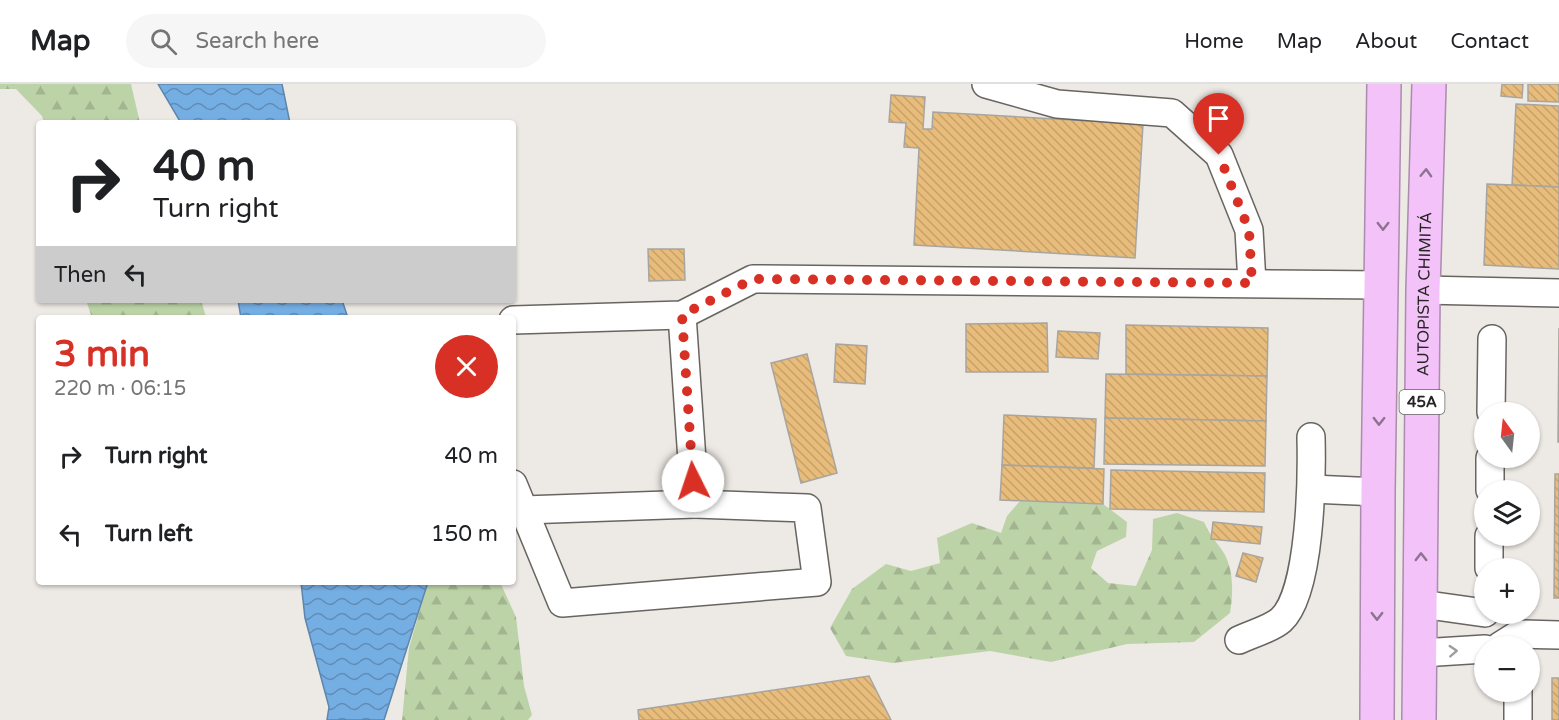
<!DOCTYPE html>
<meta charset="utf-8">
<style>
body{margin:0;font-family:"Varela Round",sans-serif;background:#f6f6f6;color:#202124;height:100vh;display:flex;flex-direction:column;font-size:22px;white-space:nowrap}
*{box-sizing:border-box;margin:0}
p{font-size:20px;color:#757577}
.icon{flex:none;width:33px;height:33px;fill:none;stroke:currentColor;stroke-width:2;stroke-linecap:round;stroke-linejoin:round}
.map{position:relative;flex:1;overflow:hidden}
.side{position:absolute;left:36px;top:231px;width:480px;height:270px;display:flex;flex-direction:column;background:#fff;border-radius:6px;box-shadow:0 2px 4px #0004}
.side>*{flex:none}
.top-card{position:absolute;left:36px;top:36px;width:480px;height:183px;border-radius:6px;box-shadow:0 2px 4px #0004;background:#fff;color:#202124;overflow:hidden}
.needle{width:39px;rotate:345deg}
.fabs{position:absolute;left:1474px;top:318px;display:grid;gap:12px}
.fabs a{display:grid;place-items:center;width:66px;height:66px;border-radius:50%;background:#fff;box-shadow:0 2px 4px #0004;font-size:30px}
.pin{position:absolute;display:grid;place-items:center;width:51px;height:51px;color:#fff;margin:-62px -26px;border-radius:50% 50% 50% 0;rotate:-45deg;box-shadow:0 0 6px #0007}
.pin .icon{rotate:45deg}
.me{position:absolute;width:66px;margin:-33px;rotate:356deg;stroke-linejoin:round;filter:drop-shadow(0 0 4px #0008)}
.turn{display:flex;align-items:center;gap:21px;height:126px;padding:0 18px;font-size:27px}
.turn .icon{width:78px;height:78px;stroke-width:2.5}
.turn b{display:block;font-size:42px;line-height:51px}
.then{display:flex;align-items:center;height:57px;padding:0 18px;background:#0003;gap:12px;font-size:22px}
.round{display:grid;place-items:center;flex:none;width:63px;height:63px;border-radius:32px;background:#f6f6f6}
.headline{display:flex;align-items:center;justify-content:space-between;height:102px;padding:0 18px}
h1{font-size:36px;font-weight:800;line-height:45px;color:#d93025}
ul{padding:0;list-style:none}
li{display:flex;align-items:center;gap:18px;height:78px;padding:0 18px}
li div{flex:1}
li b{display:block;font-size:22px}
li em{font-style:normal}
header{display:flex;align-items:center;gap:36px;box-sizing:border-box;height:84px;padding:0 30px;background:#fff;border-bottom:2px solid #e0e0e0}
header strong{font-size:28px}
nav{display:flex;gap:33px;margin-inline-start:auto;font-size:21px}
.search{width:420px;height:54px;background:#f6f6f6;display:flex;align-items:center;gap:15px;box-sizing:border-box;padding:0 21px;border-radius:33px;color:#757577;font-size:22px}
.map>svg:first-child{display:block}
.forest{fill:url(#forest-firs)}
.water{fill:url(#water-waves);stroke:#5e85aa;stroke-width:1.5}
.building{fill:url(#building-back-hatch);stroke:#a8a5a0;stroke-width:1.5}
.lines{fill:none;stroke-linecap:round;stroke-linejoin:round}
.minor-casing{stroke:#686561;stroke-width:30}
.highway-casing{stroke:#ab8bae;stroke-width:36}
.minor{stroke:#fff;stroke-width:27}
.highway{stroke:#f2c2f9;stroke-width:33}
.oneway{stroke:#8c748e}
.oneway2{stroke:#9e9d9c}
.route{stroke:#d93025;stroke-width:10;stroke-dasharray:0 18}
.labels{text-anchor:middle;stroke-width:4.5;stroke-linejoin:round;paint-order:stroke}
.shield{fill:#fff;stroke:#686666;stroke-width:1.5}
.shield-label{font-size:15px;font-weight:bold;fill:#272524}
.street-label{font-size:16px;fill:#272524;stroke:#fff}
</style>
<header>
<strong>Map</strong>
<div class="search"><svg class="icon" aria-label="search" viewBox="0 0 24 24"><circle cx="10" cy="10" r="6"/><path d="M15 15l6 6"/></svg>Search here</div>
<nav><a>Home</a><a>Map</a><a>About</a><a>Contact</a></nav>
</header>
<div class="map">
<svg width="1559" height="636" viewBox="0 0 1559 636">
<defs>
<pattern id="forest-firs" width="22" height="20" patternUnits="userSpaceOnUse" patternTransform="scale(1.5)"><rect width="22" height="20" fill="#bcd3a7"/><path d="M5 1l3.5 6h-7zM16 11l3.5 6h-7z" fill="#a2b590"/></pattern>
<pattern id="water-waves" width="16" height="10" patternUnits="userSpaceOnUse" patternTransform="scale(1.5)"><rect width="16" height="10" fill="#75aee3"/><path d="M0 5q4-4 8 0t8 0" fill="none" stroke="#608db8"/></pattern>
<pattern id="building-back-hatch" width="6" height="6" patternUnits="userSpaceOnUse" patternTransform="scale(1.5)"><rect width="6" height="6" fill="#e8bc7a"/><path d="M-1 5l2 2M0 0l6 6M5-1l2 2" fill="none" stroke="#c7a169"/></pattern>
</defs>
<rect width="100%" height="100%" fill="#ede9e4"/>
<g class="forest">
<polygon points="0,0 131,0 140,39 44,39 42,32 16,5 0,5"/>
<polygon points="86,216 201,216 206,233 92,234"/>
<path d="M1020,417L1103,420L1127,438L1126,453L1097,467L1091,484L1108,499L1136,502L1152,466L1153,435L1177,429L1204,438C1211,454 1218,459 1225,471C1234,489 1233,510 1230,529L1194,558L1127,560L1051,578L990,567L893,579L846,572L830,544L852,505L886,480L911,487L940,479L937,454L972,439L1001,449L1007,432Z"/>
<polygon points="428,498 500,498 516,533 524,602 532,631 528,636 402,636 409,564"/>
</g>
<g class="water">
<polygon points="158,0 282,0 290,39 181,39"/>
<polygon points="238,216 342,216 348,234 241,234"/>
<polygon points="301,498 428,498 384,636 327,636 329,623 305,534"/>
</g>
<g class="building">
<polygon points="1502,0 1523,0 1522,14 1501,12"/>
<polygon points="1528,0 1559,0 1559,18 1528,17"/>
<polygon points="891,11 925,13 923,45 932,45 933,28 1143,40 1135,174 914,161 919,64 904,63 906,39 889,38"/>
<polygon points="1516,20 1559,22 1559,103 1512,101"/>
<polygon points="1487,100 1559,103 1559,185 1484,181"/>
<polygon points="648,165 684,165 685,196 649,197"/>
<polygon points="1047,239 1048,288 966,288 966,240"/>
<polygon points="1126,241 1268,244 1267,292 1126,290"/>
<polygon points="1559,244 1559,358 1558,358"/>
<polygon points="1058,247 1100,249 1098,275 1056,273"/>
<polygon points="836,260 867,262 865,300 834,298"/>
<polygon points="807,270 837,389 801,399 771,279"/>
<polygon points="1106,290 1267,292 1266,337 1105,334"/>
<polygon points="1004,331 1096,335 1094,384 1002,381"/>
<polygon points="1105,334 1266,337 1265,382 1104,380"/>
<polygon points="1002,381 1104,385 1103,420 1000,416"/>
<polygon points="1111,386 1265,389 1264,428 1110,425"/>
<polygon points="1555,390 1559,390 1559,514 1554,514"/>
<polygon points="1213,438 1262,443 1260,460 1211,455"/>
<polygon points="1243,469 1263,474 1256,498 1236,492"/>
<polygon points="869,592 891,636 639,636 638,626"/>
<rect x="1552" y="594" width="7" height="42"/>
</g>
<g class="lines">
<defs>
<g id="minor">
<polyline points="986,0 1057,20 1172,29 1219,71 1249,146 1252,199"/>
<polyline points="1423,206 1559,209"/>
<polyline points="513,236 682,231 753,195 1383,201"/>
<polyline points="1491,328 1492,255"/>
<polyline points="513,400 562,519 817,498 807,424 695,420 682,231"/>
<polyline points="1312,405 1378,408"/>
<polyline points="1490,406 1490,374"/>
<polyline points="524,426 695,420"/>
<polyline points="1489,484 1489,452"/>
<polyline points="1421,520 1485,529"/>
<path d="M1239,556C1251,550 1271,545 1281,536C1311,509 1312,393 1311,353"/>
<polyline points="1500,562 1519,550 1559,551"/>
<polyline points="1421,569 1485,565"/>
<polyline points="1518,636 1518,608"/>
</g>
<g id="highway">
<polyline points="1377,636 1378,408 1384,0"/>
<path id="s1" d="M1419,636L1423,206L1429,0"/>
</g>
</defs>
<use href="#minor" class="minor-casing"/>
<use href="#highway" class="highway-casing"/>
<use href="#minor" class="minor"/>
<use href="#highway" class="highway"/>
</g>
<defs><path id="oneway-chevron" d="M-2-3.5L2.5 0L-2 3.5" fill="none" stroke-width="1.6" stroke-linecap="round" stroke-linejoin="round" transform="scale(1.5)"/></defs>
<g class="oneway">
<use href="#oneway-chevron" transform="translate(1426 89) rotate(-88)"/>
<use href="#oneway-chevron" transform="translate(1383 142) rotate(90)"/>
<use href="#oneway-chevron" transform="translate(1379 337) rotate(91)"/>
<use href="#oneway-chevron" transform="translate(1421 473) rotate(-90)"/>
<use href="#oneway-chevron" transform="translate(1377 532) rotate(90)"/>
</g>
<use class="oneway2" href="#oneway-chevron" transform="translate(1453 567) rotate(-3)"/>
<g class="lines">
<polyline class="route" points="693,397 682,231 753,195 1252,199 1249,146 1219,71"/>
</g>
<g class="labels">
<rect class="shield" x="1399.5" y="306" width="45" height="24" rx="4.5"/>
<g class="shield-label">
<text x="1422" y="323">45A</text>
</g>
<g class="street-label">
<text dy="6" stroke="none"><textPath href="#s1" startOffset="426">AUTOPISTA CHIMITÁ</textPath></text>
</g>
</g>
</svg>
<div class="fabs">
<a><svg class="needle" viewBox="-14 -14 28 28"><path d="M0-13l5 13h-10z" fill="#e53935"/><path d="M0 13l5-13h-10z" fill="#757577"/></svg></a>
<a><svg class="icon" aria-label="layers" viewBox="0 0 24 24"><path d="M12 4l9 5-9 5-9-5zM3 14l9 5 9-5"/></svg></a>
<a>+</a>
<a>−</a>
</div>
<div class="pin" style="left:1219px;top:71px;background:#d93025"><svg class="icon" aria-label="arrive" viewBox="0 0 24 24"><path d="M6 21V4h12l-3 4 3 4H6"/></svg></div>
<svg class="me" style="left:693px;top:397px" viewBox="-20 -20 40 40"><circle r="19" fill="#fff"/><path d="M0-13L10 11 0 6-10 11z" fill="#d93025"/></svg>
<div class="top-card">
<div class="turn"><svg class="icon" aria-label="right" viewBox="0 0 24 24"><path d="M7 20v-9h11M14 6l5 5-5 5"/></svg><div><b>40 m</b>Turn right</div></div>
<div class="then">Then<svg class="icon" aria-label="left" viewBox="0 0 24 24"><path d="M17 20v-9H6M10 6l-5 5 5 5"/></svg></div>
</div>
<section class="side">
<div class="headline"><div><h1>3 min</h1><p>220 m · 06:15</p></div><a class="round" style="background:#d93025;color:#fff"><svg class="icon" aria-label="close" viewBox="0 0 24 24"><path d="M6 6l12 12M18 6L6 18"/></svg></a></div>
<ul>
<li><svg class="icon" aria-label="right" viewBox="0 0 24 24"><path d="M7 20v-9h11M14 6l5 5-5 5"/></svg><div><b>Turn right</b></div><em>40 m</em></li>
<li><svg class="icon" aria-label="left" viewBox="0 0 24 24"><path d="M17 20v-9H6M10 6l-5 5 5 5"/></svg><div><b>Turn left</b></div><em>150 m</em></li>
</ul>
</section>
</div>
